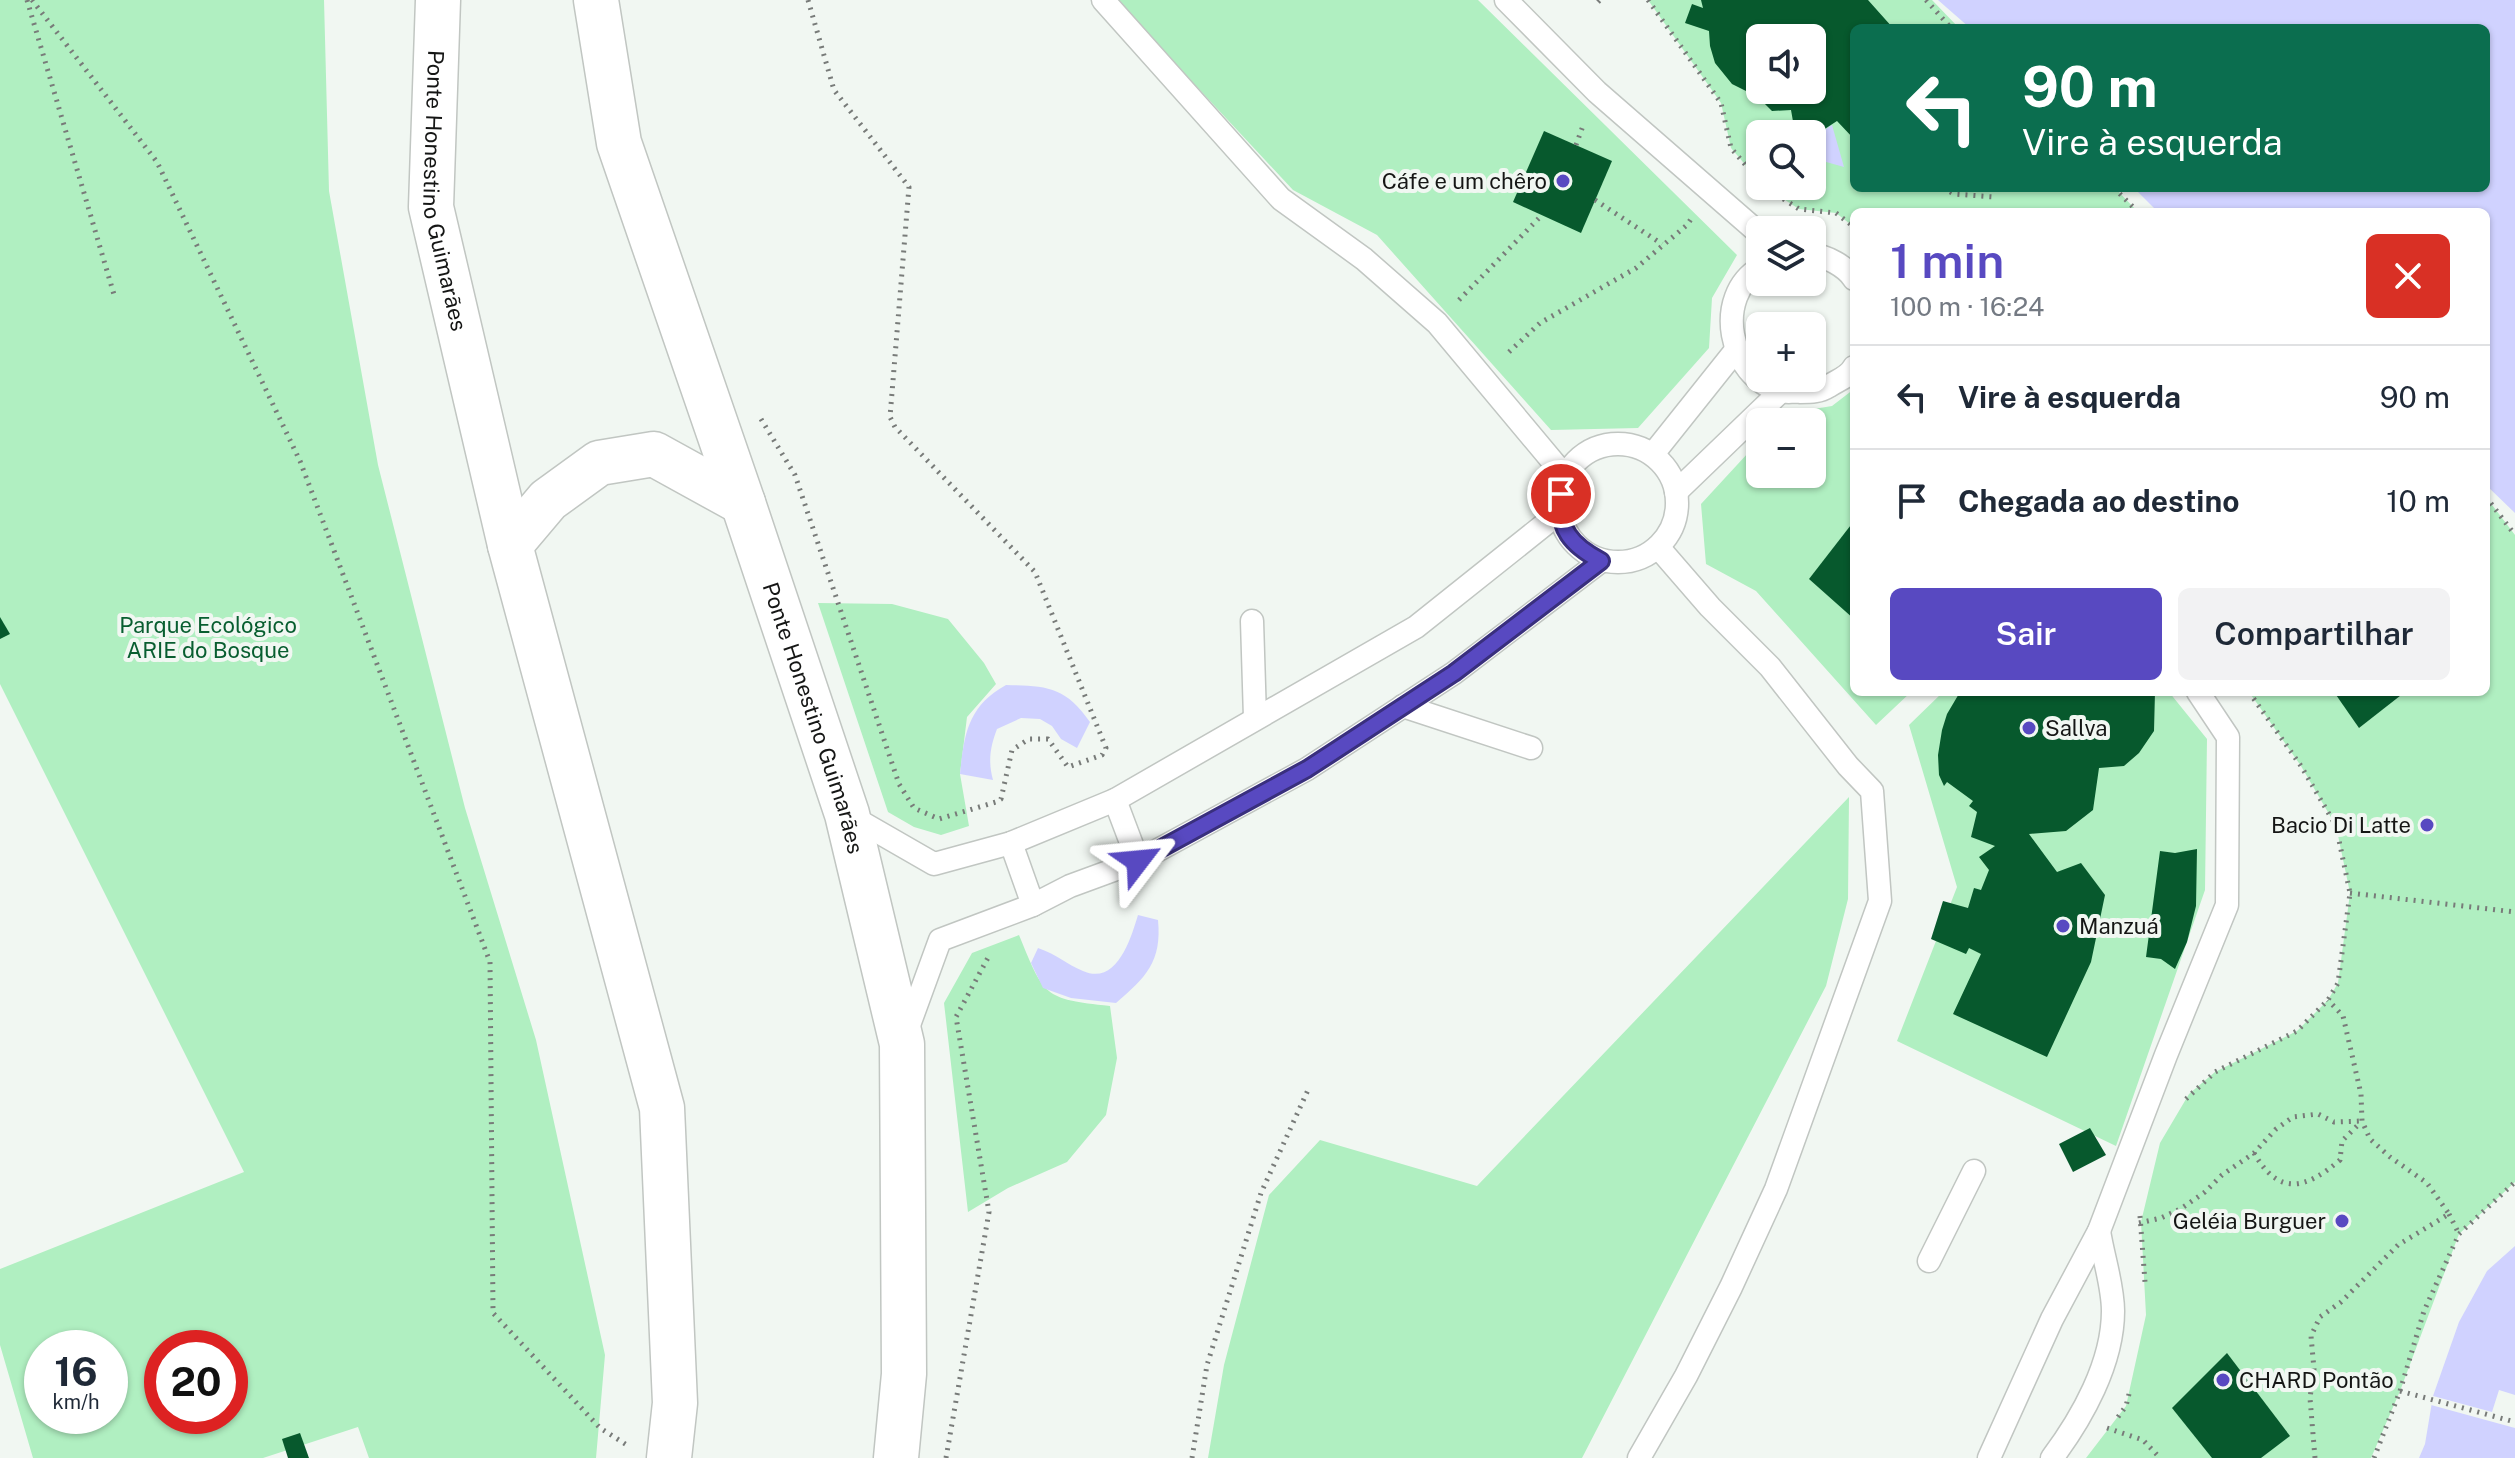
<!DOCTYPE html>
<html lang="pt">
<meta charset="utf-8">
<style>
body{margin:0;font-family:"Public Sans",sans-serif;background:#f2f2f3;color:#1f2937;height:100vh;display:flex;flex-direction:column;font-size:30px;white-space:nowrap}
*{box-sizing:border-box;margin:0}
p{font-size:26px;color:#747a83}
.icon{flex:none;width:44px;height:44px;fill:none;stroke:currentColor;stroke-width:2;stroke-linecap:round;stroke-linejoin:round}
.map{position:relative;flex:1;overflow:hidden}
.side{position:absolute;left:1850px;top:208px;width:640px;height:488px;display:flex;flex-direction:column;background:#fff;border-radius:12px;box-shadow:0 2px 6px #0004}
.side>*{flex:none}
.banner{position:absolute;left:1850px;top:24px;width:640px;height:168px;border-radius:12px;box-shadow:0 2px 6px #0004;background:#0b6e4f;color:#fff;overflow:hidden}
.tools{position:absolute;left:1746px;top:24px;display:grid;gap:16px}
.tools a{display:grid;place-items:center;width:80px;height:80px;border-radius:12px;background:#fff;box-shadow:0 2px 6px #0004;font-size:40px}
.speed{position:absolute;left:24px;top:1330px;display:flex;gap:16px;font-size:40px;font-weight:700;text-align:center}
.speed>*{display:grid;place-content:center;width:104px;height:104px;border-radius:50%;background:#fff;box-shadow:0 2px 6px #0004;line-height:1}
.speed small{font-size:20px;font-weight:400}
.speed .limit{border:12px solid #d22;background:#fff;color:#111}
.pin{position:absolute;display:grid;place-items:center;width:68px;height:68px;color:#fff;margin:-34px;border:4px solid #fff;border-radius:50%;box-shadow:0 2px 8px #0007}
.me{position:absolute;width:88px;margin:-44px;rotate:61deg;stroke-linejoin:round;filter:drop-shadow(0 0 6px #0008)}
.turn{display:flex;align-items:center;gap:28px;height:168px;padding:0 40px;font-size:36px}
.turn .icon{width:104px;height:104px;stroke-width:2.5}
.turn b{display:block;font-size:56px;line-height:68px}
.round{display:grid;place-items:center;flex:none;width:84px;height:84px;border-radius:12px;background:#f2f2f3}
.headline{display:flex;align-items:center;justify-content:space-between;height:136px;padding:0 40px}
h1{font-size:48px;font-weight:600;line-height:60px;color:#5849c1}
.cta{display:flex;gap:16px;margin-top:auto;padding:16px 40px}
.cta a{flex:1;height:92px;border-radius:12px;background:#5849c1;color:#fff;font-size:32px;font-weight:600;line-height:92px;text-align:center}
.cta a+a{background:#f2f2f3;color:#1f2937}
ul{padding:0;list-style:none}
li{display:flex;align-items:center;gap:24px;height:104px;padding:0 40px;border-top:2px solid #e0e1e3}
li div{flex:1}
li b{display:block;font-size:30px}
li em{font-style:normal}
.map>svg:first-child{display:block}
.green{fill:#b0efc1;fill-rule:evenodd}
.water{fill:#d0d2ff}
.pier{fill:#f1f7f2}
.building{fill:#07592d;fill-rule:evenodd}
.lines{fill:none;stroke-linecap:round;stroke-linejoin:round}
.service-casing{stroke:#c1c6c2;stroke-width:25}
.secondary-casing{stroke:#c1c6c2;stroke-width:47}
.path{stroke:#787b79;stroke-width:5;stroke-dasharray:2 6;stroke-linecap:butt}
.service{stroke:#fff;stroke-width:22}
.secondary{stroke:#fff;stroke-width:44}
.route-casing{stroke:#392f7d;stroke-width:20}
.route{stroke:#5849c1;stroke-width:14}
.poi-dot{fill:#5849c1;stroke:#f1f7f2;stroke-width:3}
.labels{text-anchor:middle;stroke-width:8;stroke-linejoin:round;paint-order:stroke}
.poi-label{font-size:22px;fill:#151615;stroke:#f1f7f2;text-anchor:end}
.street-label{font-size:22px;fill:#151615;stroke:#f1f7f2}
.park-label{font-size:22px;fill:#085e30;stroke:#f1f7f2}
</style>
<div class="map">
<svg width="2515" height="1458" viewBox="0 0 2515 1458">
<rect width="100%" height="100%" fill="#f1f7f2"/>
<g class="green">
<path d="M0,0H324L329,191L378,465L465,808L536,1040L605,1355L596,1458H369L358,1427L263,1458H33L0,1345V1269L244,1172L0,684ZM42,1348H110V1416H42ZM162,1348H230V1416H162Z"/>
<polygon points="1116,0 1478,0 1737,255 1712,298 1709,348 1638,428 1551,430 1377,235 1293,190"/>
<path d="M1648,0H1932L1959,28H1854V188H2115L2138,212H1854V227L1836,213L1799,209L1763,186H1812V134H1760V182L1731,148L1721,103ZM1760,38H1812V90H1760Z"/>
<polygon points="1854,389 1854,692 1911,692 1876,725 1756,591 1706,564 1701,504 1760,440 1760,474 1812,474 1812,422 1776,422 1783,414 1832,406"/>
<polygon points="2486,497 2515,535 2515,1182 2459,1234 2400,1391 2371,1458 2086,1458 2126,1406 2146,1315 2141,1222 2160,1143 2189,1094 2215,1072 2297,1031 2328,1000 2338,983 2350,893 2336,826 2301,766 2249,692 2486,692"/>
<polygon points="818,603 892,604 948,619 984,663 996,684 967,717 960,774 969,826 941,835 914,827 888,812"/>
<polygon points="1943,692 2169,692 2207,739 2205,890 2116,1146 1897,1041 1957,887 1909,725"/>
<polygon points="1849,797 1848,899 1826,986 1582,1458 1208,1458 1224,1365 1269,1195 1320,1140 1477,1186"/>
<path d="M1019,935C1044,996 1043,999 1110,1006L1117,1058L1106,1115L1067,1162L1008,1188L968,1212L944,1003L972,953Z"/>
</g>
<g class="water">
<polygon points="1938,0 2515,0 2515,513 2486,485 2486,212 2158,212 2134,188 2486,188 2486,28 1970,28"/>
<polygon points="1832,125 1844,167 1812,158 1812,138"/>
<path d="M1006,685C1046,686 1065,686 1090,722L1077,748L1061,739L1052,726L1040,719L1021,718L997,729C990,747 988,762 993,780L960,774C964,734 968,706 1006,685Z"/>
<path d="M1138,915L1158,920C1162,962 1146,977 1116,1003L1071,998L1043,988L1031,963L1038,948C1058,955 1066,964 1083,971C1117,986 1131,938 1138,915Z"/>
<polygon points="2515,1246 2515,1458 2419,1458 2425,1444 2433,1396 2459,1322 2487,1271"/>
</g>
<polygon class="pier" points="2499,1390 2515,1395 2515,1428 2431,1405 2433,1396 2492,1412"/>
<g class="building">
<path d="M1701,0H1868L1893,28H1854V139L1837,121L1817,134L1811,121L1794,127L1791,110L1772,111L1758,97L1732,84L1715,63L1710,46L1709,31L1685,23L1692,4L1703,8ZM1760,38H1812V90H1760Z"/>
<polygon points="1544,131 1612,161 1581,233 1513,202"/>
<polygon points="1854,521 1854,619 1809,579"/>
<polygon points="0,617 10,634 0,639"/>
<polygon points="1960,692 2155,692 2154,731 2139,753 2124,766 2099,768 2093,810 2066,831 2029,834 2057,872 2081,863 2105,895 2091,962 2047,1057 1953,1014 1981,954 1969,948 1966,954 1931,939 1943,901 1968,908 1974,888 1981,890 1989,870 1979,857 1995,846 1971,837 1977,812 1969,806 1973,801 1947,782 1944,786 1939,775 1938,755 1942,730 1947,714"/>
<polygon points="2334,692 2405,692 2359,728"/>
<polygon points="2197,849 2196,906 2187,942 2175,969 2161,959 2146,957 2160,851 2175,853"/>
<polygon points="2090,1128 2106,1155 2073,1172 2059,1144"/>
<polygon points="2227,1353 2290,1436 2261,1458 2212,1458 2172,1408"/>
<polygon points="300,1433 309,1458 288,1458 282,1439"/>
</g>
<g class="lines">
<defs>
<g id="service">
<polyline points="1103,0 1281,199 1364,259 1437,323 1564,475"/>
<polyline points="1506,0 1597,92 1760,234"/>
<path d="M1812,255C1825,255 1847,267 1854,279"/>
<path d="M1760,268C1713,296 1728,377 1781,391C1786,393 1794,391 1800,392C1812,392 1819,392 1829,386C1838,380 1849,377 1854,367"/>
<circle cx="1618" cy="503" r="59"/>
<polyline points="1653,454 1736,350"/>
<polyline points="1676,492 1781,391"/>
<polyline points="1252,621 1255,718"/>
<polyline points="1403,706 1531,748"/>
<polyline points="1115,800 1138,861"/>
<polyline points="847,814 934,864 1011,843 1115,800 1416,627 1559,513"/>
<polyline points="1011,843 1033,905"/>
<polyline points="905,1036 940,940 1033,905 1070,886 1138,861 1307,769 1454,673 1601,561"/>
<polyline points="1929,1261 1974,1171"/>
<polyline points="1639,1458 1686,1376 1731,1287 1776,1189 1880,901 1872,791 1848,766 1770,667 1710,607 1658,547"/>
<polyline points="1989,1458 2052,1319 2099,1231 2166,1055 2227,905 2228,737 2198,692"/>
<path d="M2052,1458C2082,1418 2113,1363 2113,1311C2113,1285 2103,1257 2099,1231"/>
</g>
<g id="secondary">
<path id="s1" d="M438,0L431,207L510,545L662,1108L675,1403L669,1458"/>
<path id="s2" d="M596,0L619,143L743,503L847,814L902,1044L904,1374L896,1458"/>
<polyline points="510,545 548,500 599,463 654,454 743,503"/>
</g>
</defs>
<use href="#service" class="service-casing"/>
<use href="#secondary" class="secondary-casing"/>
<g class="path">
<polyline points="27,0 115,298"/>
<polyline points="32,0 157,162 300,461 490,962 493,1313 600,1428 630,1447"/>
<polyline points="1648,0 1721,103 1731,148 1760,182"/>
<polyline points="1926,0 1951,28"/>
<polyline points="1598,2 1600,0"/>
<polyline points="1576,145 1584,123"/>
<polyline points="1763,186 1799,209 1836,213 1854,227"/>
<polyline points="1943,188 1954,194 1994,197"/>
<polyline points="2114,188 2138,212"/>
<polyline points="1595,200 1662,244"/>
<polyline points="1459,300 1542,215"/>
<polyline points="1509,352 1540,323 1636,268 1687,225 1693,216"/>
<polyline points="761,419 795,475 899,784 914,808 939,819 996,802 1001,799 1012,750 1029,739 1048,739 1068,767 1102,755 1106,748 1035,572 895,427 890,417 909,187 834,90 808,0"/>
<polyline points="2486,497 2515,535"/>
<polyline points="2350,893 2515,912"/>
<polyline points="2186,1099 2215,1072 2297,1031 2328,1000 2338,983 2350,893 2336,826 2301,766 2249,692"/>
<path d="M2254,1153C2279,1197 2306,1189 2340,1160L2342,1141L2361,1122"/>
<polyline points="2449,1214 2459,1234"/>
<polyline points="2140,1216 2145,1282"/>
<polyline points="2139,1223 2161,1218 2182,1208 2205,1192 2222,1175 2254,1153 2276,1129 2293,1117 2318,1114 2334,1122 2362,1121"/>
<polyline points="2400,1391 2515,1422"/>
<polyline points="2118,1417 2126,1406 2129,1394"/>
<polyline points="2107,1428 2143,1440 2160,1458"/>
<polyline points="946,1458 989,1212 956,1017 990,954"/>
<polyline points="1192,1458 1207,1365 1261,1193 1308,1090"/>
<polyline points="2315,1458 2310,1398 2314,1369 2311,1336 2320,1317 2341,1302 2398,1245 2449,1214 2427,1183 2390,1157 2370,1139 2362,1121 2361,1094 2343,1016 2328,1000"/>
<polyline points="2374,1458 2400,1391 2424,1311 2459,1234 2515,1182"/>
</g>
<use href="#service" class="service"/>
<use href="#secondary" class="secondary"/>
</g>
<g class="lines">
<defs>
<path id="route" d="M1138,861L1307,769L1454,673L1601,561C1571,545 1557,529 1561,494"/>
</defs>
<use href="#route" class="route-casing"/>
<use href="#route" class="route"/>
</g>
<g class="poi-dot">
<circle cx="1563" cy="181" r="8"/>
<circle cx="2029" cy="728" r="8"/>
<circle cx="2427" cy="825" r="8"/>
<circle cx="2063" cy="926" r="8"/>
<circle cx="2342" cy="1221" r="8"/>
<circle cx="2223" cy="1380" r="8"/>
</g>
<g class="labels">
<g class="poi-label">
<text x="1547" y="189">Cáfe e um chêro</text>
<text x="2045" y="736" text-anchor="start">Sallva</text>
<text x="2411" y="833">Bacio Di Latte</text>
<text x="2079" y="934" text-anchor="start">Manzuá</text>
<text x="2326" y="1229">Geléia Burguer</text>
<text x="2239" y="1388" text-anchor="start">CHARD Pontão</text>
</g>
<g class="street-label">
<text dy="8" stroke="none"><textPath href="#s1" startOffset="192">Ponte Honestino Guimarães</textPath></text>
<text dy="8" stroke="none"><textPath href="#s2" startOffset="752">Ponte Honestino Guimarães</textPath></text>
</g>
<g class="park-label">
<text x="208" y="633">Parque Ecológico<tspan x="208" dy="25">ARIE do Bosque</tspan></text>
</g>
</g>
</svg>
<div class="tools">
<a><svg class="icon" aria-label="sound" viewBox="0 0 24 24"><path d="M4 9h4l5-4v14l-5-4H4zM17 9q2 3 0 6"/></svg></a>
<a><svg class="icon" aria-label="search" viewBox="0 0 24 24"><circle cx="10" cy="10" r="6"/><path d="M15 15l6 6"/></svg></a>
<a><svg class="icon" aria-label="layers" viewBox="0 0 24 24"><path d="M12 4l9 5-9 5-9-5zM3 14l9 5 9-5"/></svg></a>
<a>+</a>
<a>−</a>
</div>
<div class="speed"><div>16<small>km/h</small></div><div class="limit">20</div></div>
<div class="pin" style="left:1561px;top:494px;background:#d93025"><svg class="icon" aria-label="arrive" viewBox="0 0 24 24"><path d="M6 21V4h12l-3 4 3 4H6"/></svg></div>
<svg class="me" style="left:1138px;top:861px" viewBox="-20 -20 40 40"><path d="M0-17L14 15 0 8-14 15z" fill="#5849c1" stroke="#fff" stroke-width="4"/></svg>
<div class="banner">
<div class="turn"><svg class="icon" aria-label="left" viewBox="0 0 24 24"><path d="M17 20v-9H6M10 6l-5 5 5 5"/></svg><div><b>90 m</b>Vire à esquerda</div></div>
</div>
<section class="side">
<div class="headline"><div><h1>1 min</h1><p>100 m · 16:24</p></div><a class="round" style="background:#d93025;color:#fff"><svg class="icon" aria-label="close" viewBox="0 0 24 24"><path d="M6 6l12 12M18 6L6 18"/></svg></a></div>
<ul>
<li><svg class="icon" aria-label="left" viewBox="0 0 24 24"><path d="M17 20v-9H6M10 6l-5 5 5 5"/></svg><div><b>Vire à esquerda</b></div><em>90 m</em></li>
<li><svg class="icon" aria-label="arrive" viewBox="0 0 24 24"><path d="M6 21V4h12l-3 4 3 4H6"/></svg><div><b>Chegada ao destino</b></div><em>10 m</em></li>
</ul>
<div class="cta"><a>Sair</a><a>Compartilhar</a></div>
</section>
</div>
